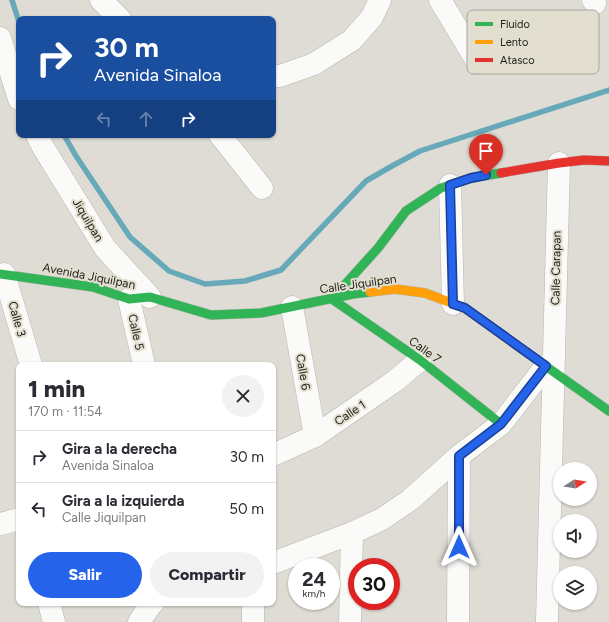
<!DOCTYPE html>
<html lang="es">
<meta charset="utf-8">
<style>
body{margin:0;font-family:Figtree,sans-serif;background:#f2f2f3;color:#2b2b33;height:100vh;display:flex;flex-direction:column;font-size:15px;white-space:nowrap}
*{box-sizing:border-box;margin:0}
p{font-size:13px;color:#7c7c81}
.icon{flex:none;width:22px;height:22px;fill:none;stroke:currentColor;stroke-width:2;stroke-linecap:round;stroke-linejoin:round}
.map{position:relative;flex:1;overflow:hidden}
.panel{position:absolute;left:16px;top:362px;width:260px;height:244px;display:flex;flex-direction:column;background:#fff;border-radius:8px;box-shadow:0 1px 3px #0004}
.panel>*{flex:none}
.guide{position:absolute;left:16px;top:16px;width:260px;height:122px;border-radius:8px;box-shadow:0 1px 3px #0004;background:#1a4fa0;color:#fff;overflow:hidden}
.needle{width:26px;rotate:78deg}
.tools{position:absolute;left:553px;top:462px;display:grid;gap:8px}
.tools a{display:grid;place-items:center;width:44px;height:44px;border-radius:50%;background:#fff;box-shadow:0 1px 3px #0004;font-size:20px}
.speed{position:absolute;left:288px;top:558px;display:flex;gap:8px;font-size:20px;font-weight:700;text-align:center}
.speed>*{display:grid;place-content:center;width:52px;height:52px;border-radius:50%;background:#fff;box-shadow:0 1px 3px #0004;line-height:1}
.speed small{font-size:10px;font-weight:400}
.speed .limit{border:6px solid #d22;background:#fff;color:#111}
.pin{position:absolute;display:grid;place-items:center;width:34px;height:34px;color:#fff;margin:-41px -17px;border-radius:50% 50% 50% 0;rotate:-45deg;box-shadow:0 0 4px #0007}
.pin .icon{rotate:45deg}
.me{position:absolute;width:44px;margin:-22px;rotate:0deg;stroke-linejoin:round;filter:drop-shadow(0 0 3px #0008)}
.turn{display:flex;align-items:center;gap:14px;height:84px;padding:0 12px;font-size:18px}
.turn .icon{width:52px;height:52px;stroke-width:2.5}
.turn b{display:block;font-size:28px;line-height:34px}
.lanes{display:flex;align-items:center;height:38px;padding:0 12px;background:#0003;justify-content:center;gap:20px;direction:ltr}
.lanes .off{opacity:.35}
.round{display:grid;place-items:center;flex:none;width:42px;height:42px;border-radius:21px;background:#f2f2f3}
.head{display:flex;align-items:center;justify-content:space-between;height:68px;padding:0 12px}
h1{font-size:24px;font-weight:800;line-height:30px}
.cta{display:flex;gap:8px;margin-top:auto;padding:8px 12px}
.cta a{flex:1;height:46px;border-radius:24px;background:#2563eb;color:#fff;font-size:16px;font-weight:800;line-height:46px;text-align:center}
.cta a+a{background:#f2f2f3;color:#2b2b33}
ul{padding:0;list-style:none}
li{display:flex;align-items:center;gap:12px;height:52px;padding:0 12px;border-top:1px solid #e1e1e2}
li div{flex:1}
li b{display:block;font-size:15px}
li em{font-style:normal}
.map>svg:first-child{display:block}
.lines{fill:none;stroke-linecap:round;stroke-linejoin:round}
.stream{stroke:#67a9b8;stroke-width:5.5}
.street-casing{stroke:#b7b6b0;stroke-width:23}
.fast-casing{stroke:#b7b6b0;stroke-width:10}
.slow-casing{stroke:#b7b6b0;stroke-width:10}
.jam-casing{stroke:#b7b6b0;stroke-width:10}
.street{stroke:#fafaf9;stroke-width:22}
.fast{stroke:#30b455;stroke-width:9}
.slow{stroke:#ff9f0a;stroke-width:9}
.jam{stroke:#e5322d;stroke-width:9}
.route-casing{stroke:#184099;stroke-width:10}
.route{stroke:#2563eb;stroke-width:7}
.labels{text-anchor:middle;stroke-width:4;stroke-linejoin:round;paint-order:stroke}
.street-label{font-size:12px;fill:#22211c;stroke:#e2dfd0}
.key{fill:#e2dfd0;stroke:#a8a69a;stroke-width:1}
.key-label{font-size:11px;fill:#22211c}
</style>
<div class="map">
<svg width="609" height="622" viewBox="0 0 609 622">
<rect width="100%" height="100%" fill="#dedcd4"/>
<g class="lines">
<g class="stream">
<polyline points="12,0 19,22"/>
<polyline points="64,135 76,156 130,237 169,271 205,284 245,281 281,270 366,181 392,166 420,151 609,90"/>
</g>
<defs>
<g id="street">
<polyline points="101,0 120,19"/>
<polyline points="440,0 478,63"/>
<polyline points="593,0 595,3"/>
<polyline points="0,38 19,99"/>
<polyline points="273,76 280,76 314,64 352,40 372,17 380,0"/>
<polyline points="37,135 43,147 105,248 150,297"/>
<polyline points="220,135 262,188"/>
<polyline points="450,185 453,304"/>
<polyline points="4,274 31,365"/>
<polyline points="129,299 144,365"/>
<polyline points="292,307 315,436"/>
<polyline points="273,455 315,436 395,381 420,360"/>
<polyline points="0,524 19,519"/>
<polyline points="273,563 352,533 382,519 410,500 459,456 501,424 546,366"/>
<polyline points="49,603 54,622"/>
<polyline points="139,622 152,603 153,603"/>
<polyline points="253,622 253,603"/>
<polyline points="350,622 352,533"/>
<polyline points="458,622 459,456"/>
<polyline points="547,622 559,163"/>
</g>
<g id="fast">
<polyline points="0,274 93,287 129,299 150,297 211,315 261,313 353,294 370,292"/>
<polyline points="523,350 609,411"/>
<polyline points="501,424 420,360 332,299 378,248 406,211 441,188 471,178 501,173"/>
</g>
<polyline id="slow" points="370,292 395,289 425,293 465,308 523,350"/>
<polyline id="jam" points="501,173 559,163 584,160 609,161"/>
</defs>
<use href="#street" class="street-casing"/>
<use href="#fast" class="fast-casing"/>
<use href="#slow" class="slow-casing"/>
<use href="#jam" class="jam-casing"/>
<use href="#street" class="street"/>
<use href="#fast" class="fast"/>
<use href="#slow" class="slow"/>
<use href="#jam" class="jam"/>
</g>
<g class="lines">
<defs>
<polyline id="route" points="459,547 459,456 501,424 546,366 465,308 453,304 450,185 471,178 486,175"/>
</defs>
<use href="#route" class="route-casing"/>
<use href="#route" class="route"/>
</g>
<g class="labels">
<g class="street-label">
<text transform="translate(88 220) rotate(59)" y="4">Jiquilpan</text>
<text transform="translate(556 268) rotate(-89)" y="4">Calle Carapan</text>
<text transform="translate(89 276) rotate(11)" y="4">Avenida Jiquilpan</text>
<text transform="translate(358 284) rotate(-8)" y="4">Calle Jiquilpan</text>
<text transform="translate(17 319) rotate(74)" y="4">Calle 3</text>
<text transform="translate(136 332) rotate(78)" y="4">Calle 5</text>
<text transform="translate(425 350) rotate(36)" y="4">Calle 7</text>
<text transform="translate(303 372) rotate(80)" y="4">Calle 6</text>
<text transform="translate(350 413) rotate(-34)" y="4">Calle 1</text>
</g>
</g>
<rect x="467" y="10" width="132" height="64" rx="6" class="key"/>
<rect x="475" y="22" width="18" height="4" fill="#30b455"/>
<rect x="475" y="40" width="18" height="4" fill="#ff9f0a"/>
<rect x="475" y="58" width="18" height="4" fill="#e5322d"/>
<g class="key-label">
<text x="500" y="28">Fluido</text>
<text x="500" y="46">Lento</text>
<text x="500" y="64">Atasco</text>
</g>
</svg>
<div class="tools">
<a><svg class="needle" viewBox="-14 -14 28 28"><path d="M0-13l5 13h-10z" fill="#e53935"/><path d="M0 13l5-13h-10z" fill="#7c7c81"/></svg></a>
<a><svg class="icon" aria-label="sound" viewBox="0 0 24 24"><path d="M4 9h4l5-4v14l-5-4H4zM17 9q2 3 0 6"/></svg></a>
<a><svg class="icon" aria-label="layers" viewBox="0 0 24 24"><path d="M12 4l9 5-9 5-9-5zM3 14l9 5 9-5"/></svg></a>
</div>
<div class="speed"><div>24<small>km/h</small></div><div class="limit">30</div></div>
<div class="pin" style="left:486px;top:175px;background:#d93025"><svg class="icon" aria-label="arrive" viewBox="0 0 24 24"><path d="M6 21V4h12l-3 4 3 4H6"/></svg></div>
<svg class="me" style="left:459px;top:547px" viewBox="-20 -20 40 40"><path d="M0-17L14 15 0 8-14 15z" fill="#2563eb" stroke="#fff" stroke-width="4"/></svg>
<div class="guide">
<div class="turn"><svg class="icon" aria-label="right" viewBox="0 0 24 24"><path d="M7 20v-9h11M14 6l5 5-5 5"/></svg><div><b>30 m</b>Avenida Sinaloa</div></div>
<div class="lanes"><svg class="icon off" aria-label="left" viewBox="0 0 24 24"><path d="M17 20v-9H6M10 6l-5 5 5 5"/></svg><svg class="icon off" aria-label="ahead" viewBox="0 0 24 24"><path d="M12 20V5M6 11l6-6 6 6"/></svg><svg class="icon" aria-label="right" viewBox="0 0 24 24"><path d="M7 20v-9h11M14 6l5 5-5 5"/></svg></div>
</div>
<section class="panel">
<div class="head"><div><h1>1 min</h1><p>170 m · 11:54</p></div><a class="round"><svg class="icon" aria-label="close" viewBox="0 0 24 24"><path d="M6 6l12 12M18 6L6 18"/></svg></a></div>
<ul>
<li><svg class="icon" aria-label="right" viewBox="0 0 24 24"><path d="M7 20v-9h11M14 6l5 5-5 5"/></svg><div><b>Gira a la derecha</b><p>Avenida Sinaloa</p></div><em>30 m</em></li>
<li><svg class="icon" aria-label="left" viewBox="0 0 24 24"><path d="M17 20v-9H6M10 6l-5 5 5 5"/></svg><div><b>Gira a la izquierda</b><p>Calle Jiquilpan</p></div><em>50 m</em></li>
</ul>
<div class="cta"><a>Salir</a><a>Compartir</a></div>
</section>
</div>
